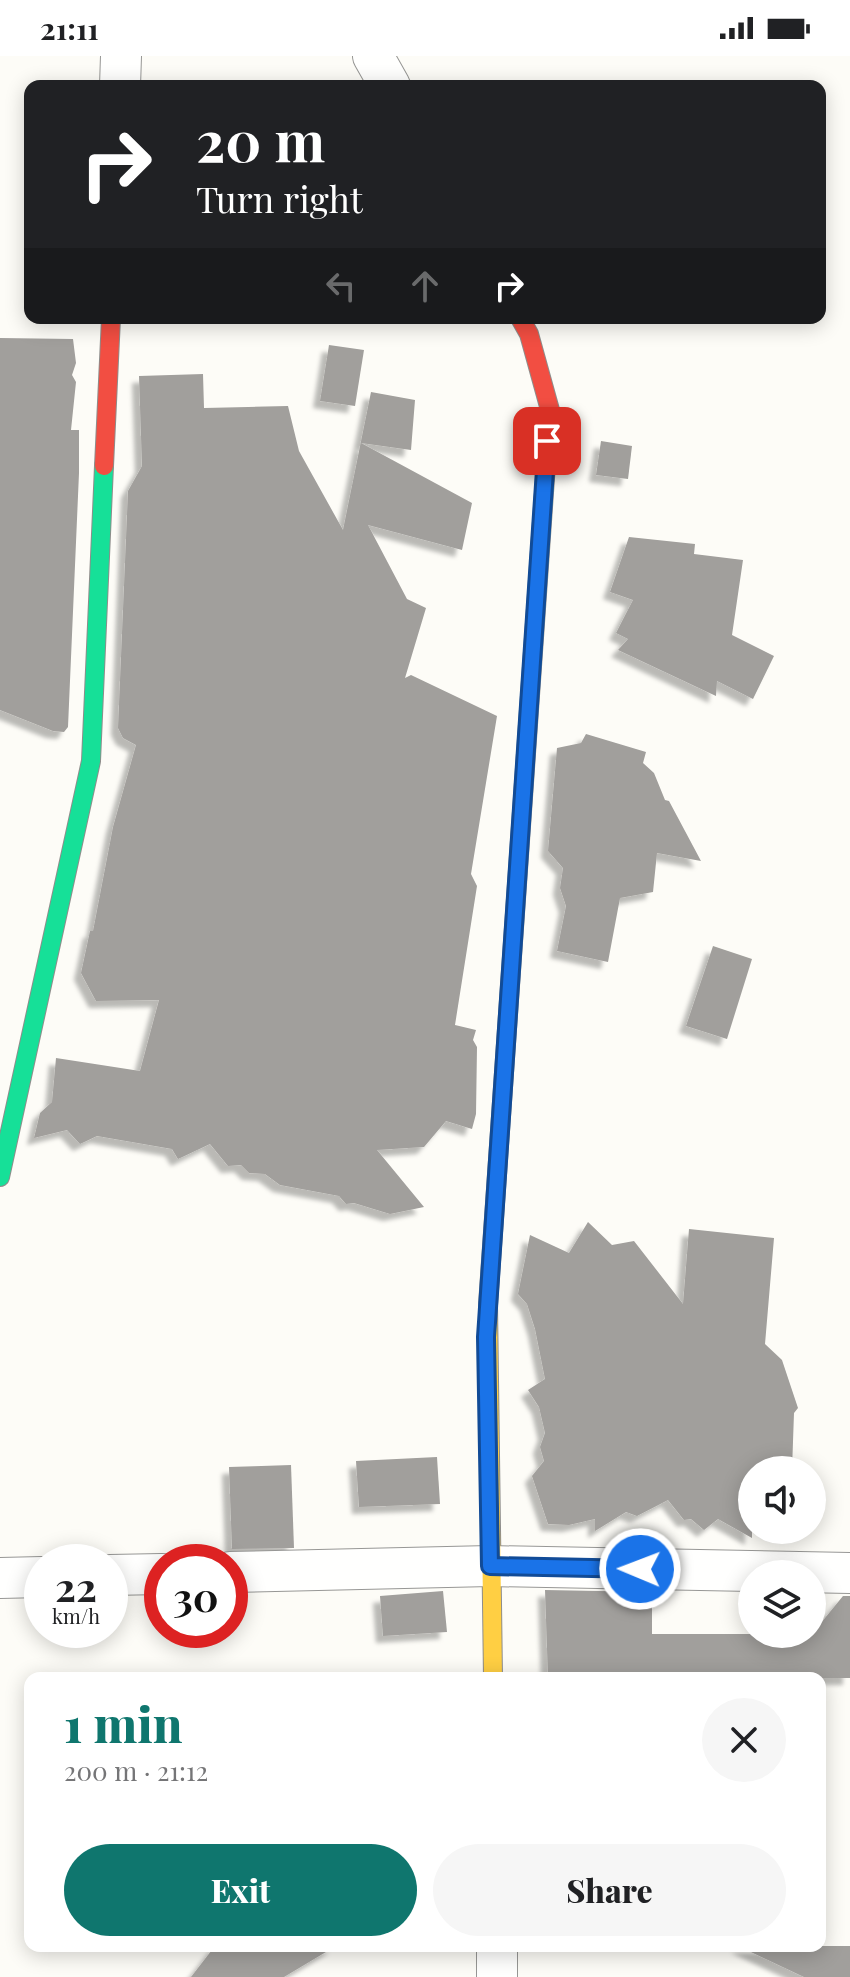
<!DOCTYPE html>
<meta charset="utf-8">
<style>
body{margin:0;font-family:"Playfair Display",serif;background:#f6f6f6;color:#202124;height:100vh;display:flex;flex-direction:column;font-size:30px;white-space:nowrap}
*{box-sizing:border-box;margin:0}
p{font-size:26px;color:#757577}
.icon{flex:none;width:44px;height:44px;fill:none;stroke:currentColor;stroke-width:2;stroke-linecap:round;stroke-linejoin:round}
.map{position:relative;flex:1;overflow:hidden}
.details{position:absolute;left:24px;top:1616px;width:802px;height:280px;display:flex;flex-direction:column;background:#fff;border-radius:16px;box-shadow:0 4px 20px #0003}
.details>*{flex:none}
.hud{position:absolute;left:24px;top:24px;width:802px;height:244px;border-radius:16px;box-shadow:0 4px 20px #0003;background:#202124;color:#fff;overflow:hidden}
.buttons{position:absolute;left:738px;top:1400px;display:grid;gap:16px}
.buttons a{display:grid;place-items:center;width:88px;height:88px;border-radius:50%;background:#fff;box-shadow:0 4px 20px #0003;font-size:40px}
.speed{position:absolute;left:24px;top:1488px;display:flex;gap:16px;font-size:40px;font-weight:700;text-align:center}
.speed>*{display:grid;place-content:center;width:104px;height:104px;border-radius:50%;background:#fff;box-shadow:0 4px 20px #0003;line-height:1}
.speed small{font-size:20px;font-weight:400}
.speed .limit{border:12px solid #d22;background:#fff;color:#111}
.pin{position:absolute;display:grid;place-items:center;width:68px;height:68px;color:#fff;margin:-34px;border-radius:16px;box-shadow:0 4px 12px #0006}
.me{position:absolute;width:88px;margin:-44px;rotate:271deg;stroke-linejoin:round;filter:drop-shadow(0 0 6px #0008)}
.turn{display:flex;align-items:center;gap:28px;height:168px;padding:0 40px;font-size:36px}
.turn .icon{width:104px;height:104px;stroke-width:2.5}
.turn b{display:block;font-size:56px;line-height:68px}
.lanes{display:flex;align-items:center;height:76px;padding:0 40px;background:#0003;justify-content:center;gap:40px;direction:ltr}
.lanes .off{opacity:.35}
.round{display:grid;place-items:center;flex:none;width:84px;height:84px;border-radius:42px;background:#f6f6f6}
.head{display:flex;align-items:center;justify-content:space-between;height:136px;padding:0 40px}
h1{font-size:48px;font-weight:800;line-height:60px;color:#0f766e}
.cta{display:flex;gap:16px;margin-top:auto;padding:16px 40px}
.cta a{flex:1;height:92px;border-radius:48px;background:#0f766e;color:#fff;font-size:32px;font-weight:800;line-height:92px;text-align:center}
.cta a+a{background:#f6f6f6;color:#202124}
.status{display:flex;justify-content:space-between;align-items:center;height:56px;padding:0 40px;background:#fff;direction:ltr}
.status svg{height:22px;fill:currentColor}
.map>svg:first-child{display:block}
.building{fill:#a19f9c;filter:url(#shadow)}
.lines{fill:none;stroke-linecap:round;stroke-linejoin:round}
.street-casing{stroke:#979795;stroke-width:42}
.fast-casing{stroke:#8e8d8b;stroke-width:20}
.slow-casing{stroke:#8e8d8b;stroke-width:20}
.jam-casing{stroke:#8e8d8b;stroke-width:20}
.street{stroke:#fffffe;stroke-width:40}
.fast{stroke:#16e098;stroke-width:18}
.slow{stroke:#ffcf43;stroke-width:18}
.jam{stroke:#f24e42;stroke-width:18}
.route-casing{stroke:#114b97;stroke-width:20}
.route{stroke:#1a73e8;stroke-width:14}
</style>
<div class="status"><b>21:11</b><svg viewBox="0 0 49 12"><path d="M0 12V9h3v3zM5 12V6h3v6zM10 12V3h3v9zM15 12V0h3v12zM26 1h20v11H26zM47 4h2v5h-2z"/></svg></div>
<div class="map">
<svg width="850" height="1921" viewBox="0 0 850 1921">
<defs>
<filter id="shadow"><feDropShadow dx="-7" dy="7" stdDeviation="2" flood-color="#0004"/></filter>
</defs>
<rect width="100%" height="100%" fill="#fdfcf7"/>
<g class="building">
<polygon points="0,282 73,283 76,307 72,319 76,326 71,374 79,374 79,417 68,671 64,676 53,675 0,654"/>
<polygon points="329,289 364,294 355,350 320,345"/>
<polygon points="203,318 204,352 288,350 299,395 343,474 371,336 415,344 411,394 361,387 472,447 462,494 368,469 407,543 426,552 405,622 411,619 497,660 471,818 477,830 455,969 476,974 473,984 477,991 476,1058 472,1073 446,1065 424,1091 377,1094 424,1151 390,1158 354,1147 346,1148 339,1140 280,1129 265,1118 249,1117 241,1109 228,1110 210,1088 178,1103 172,1093 97,1080 80,1088 67,1074 34,1082 40,1057 52,1046 56,1002 140,1015 159,944 96,945 81,917 90,875 93,875 113,771 136,689 123,682 118,672 128,435 142,410 139,320"/>
<polygon points="601,385 632,390 628,423 596,419"/>
<polygon points="629,481 695,488 694,498 743,504 732,579 774,600 753,643 717,625 716,640 618,594 628,583 616,577 633,544 610,536"/>
<polygon points="586,678 646,696 643,707 654,717 665,744 669,745 701,805 657,797 653,836 620,842 608,906 557,895 566,850 560,832 563,812 548,795 557,692 581,687"/>
<polygon points="713,890 752,903 727,983 686,970"/>
<polygon points="588,1166 612,1189 634,1185 683,1248 689,1173 774,1182 765,1288 782,1304 798,1352 794,1357 792,1414 752,1414 752,1482 718,1463 704,1474 691,1463 684,1464 668,1444 637,1460 626,1456 595,1475 595,1463 569,1469 548,1468 532,1420 544,1405 540,1391 545,1377 539,1351 528,1334 545,1323 535,1273 527,1248 518,1238 530,1179 569,1197"/>
<polygon points="437,1401 440,1448 359,1451 356,1405"/>
<polygon points="291,1409 294,1492 232,1493 229,1411"/>
<polygon points="545,1534 652,1536 652,1578 812,1578 843,1540 850,1540 850,1622 548,1622"/>
<polygon points="443,1535 447,1576 383,1580 380,1540"/>
<polygon points="215,1890 336,1890 284,1921 191,1921"/>
<polygon points="738,1890 850,1890 850,1921 804,1921"/>
</g>
<g class="lines">
<defs>
<g id="street">
<polyline points="373,0 390,30"/>
<polyline points="120,30 121,0"/>
<polyline points="230,1516 490,1510 850,1517"/>
<polyline points="110,1519 162,1518"/>
<polyline points="0,1522 42,1521"/>
<polyline points="497,1921 497,1890"/>
</g>
<g id="fast">
<polyline points="0,1121 91,705 104,410"/>
<polyline points="488,1249 545,422"/>
</g>
<polyline id="slow" points="488,1249 493,1622"/>
<g id="jam">
<polyline points="520,262 529,278 550,354 545,422"/>
<polyline points="104,410 111,262"/>
</g>
</defs>
<use href="#street" class="street-casing"/>
<use href="#fast" class="fast-casing"/>
<use href="#slow" class="slow-casing"/>
<use href="#jam" class="jam-casing"/>
<use href="#street" class="street"/>
<use href="#fast" class="fast"/>
<use href="#slow" class="slow"/>
<use href="#jam" class="jam"/>
</g>
<g class="lines">
<defs>
<polyline id="route" points="547,385 486,1281 490,1510 640,1513"/>
</defs>
<use href="#route" class="route-casing"/>
<use href="#route" class="route"/>
</g>
</svg>
<div class="buttons">
<a><svg class="icon" aria-label="sound" viewBox="0 0 24 24"><path d="M4 9h4l5-4v14l-5-4H4zM17 9q2 3 0 6"/></svg></a>
<a><svg class="icon" aria-label="layers" viewBox="0 0 24 24"><path d="M12 4l9 5-9 5-9-5zM3 14l9 5 9-5"/></svg></a>
</div>
<div class="speed"><div>22<small>km/h</small></div><div class="limit">30</div></div>
<div class="pin" style="left:547px;top:385px;background:#d93025"><svg class="icon" aria-label="arrive" viewBox="0 0 24 24"><path d="M6 21V4h12l-3 4 3 4H6"/></svg></div>
<svg class="me" style="left:640px;top:1513px" viewBox="-20 -20 40 40"><circle r="17" fill="#1a73e8" stroke="#fff" stroke-width="3"/><path d="M0-11L8 9 0 5-8 9z" fill="#fff"/></svg>
<div class="hud">
<div class="turn"><svg class="icon" aria-label="right" viewBox="0 0 24 24"><path d="M7 20v-9h11M14 6l5 5-5 5"/></svg><div><b>20 m</b>Turn right</div></div>
<div class="lanes"><svg class="icon off" aria-label="left" viewBox="0 0 24 24"><path d="M17 20v-9H6M10 6l-5 5 5 5"/></svg><svg class="icon off" aria-label="ahead" viewBox="0 0 24 24"><path d="M12 20V5M6 11l6-6 6 6"/></svg><svg class="icon" aria-label="right" viewBox="0 0 24 24"><path d="M7 20v-9h11M14 6l5 5-5 5"/></svg></div>
</div>
<section class="details">
<div class="head"><div><h1>1 min</h1><p>200 m · 21:12</p></div><a class="round"><svg class="icon" aria-label="close" viewBox="0 0 24 24"><path d="M6 6l12 12M18 6L6 18"/></svg></a></div>
<div class="cta"><a>Exit</a><a>Share</a></div>
</section>
</div>
